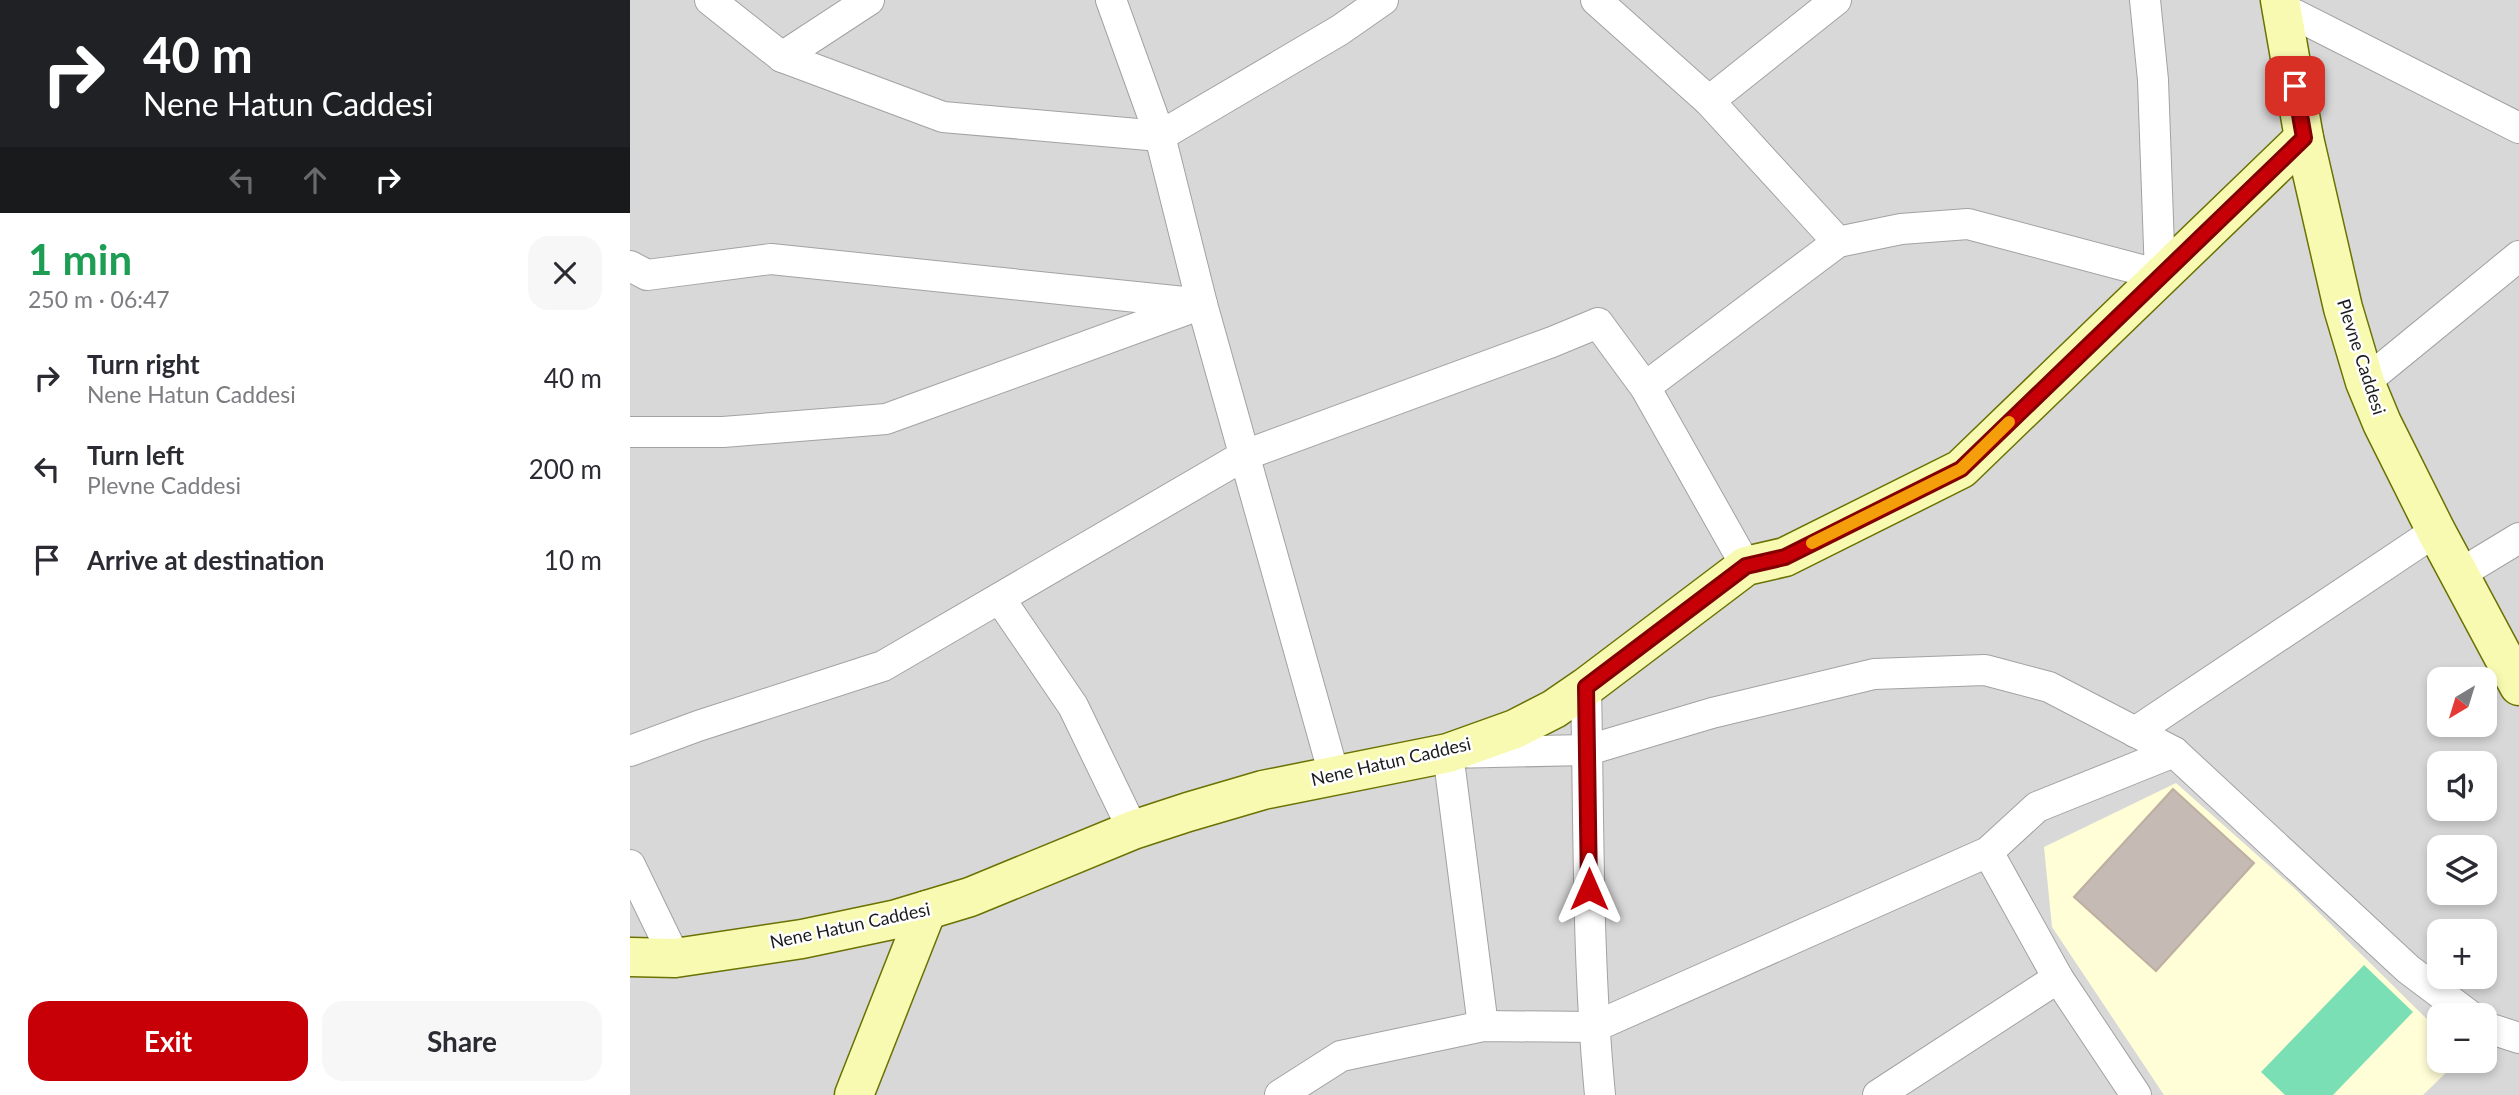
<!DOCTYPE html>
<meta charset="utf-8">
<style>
body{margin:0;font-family:Lato,sans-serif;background:#f7f7f7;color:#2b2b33;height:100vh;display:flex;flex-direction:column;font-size:26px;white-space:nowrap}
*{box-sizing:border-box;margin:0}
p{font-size:23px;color:#7c7c81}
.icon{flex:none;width:38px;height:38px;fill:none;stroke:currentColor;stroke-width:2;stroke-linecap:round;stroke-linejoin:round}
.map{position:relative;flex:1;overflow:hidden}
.drawer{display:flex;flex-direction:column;background:#fff;width:630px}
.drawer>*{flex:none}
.hud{background:#202124;color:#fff;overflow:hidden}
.needle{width:46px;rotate:218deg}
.buttons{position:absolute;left:1797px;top:667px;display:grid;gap:14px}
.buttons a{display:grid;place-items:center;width:70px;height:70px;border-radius:14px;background:#fff;box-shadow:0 4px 10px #0003;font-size:35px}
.pin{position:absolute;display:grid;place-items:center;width:60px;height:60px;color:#fff;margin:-30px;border-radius:14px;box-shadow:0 4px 10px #0006}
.me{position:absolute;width:77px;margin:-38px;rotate:0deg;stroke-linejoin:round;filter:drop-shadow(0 0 5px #0008)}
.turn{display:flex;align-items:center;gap:24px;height:147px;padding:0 28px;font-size:32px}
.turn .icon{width:91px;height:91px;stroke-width:2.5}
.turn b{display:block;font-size:49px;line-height:60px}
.lanes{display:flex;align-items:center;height:66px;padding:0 28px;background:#0003;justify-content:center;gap:35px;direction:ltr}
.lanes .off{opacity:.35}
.round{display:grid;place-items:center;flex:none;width:74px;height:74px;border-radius:21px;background:#f7f7f7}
.summary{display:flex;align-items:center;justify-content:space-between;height:119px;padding:0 28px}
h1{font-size:42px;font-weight:700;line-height:52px;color:#1e9e55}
.button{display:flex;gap:14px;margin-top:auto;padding:14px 28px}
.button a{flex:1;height:80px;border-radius:21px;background:#c60006;color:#fff;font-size:28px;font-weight:700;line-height:80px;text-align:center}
.button a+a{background:#f7f7f7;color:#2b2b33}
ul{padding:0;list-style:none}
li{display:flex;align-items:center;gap:21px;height:91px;padding:0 28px}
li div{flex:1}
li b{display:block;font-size:26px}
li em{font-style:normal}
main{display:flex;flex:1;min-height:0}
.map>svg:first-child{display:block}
.residential{fill:#d9d8d8;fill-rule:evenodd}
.education{fill:#fffed7}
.pitch{fill:#7bdfb5}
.building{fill:#c5bab4;stroke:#bfaea2;stroke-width:2}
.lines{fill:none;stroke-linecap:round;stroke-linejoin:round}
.street-casing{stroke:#a2a2a2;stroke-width:32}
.secondary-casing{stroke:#697202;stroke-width:41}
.street{stroke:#fff;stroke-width:30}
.secondary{stroke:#f9fab1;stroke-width:38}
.route-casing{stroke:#810004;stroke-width:18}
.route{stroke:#c60006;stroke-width:12}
.slow{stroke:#f59e0b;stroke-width:12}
.labels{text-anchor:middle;stroke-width:5;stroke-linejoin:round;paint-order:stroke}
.street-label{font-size:18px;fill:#1b1b1b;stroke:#fff}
</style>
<main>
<section class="drawer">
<div class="hud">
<div class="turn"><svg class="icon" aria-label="right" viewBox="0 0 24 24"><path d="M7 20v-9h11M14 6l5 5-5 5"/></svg><div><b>40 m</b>Nene Hatun Caddesi</div></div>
<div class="lanes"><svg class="icon off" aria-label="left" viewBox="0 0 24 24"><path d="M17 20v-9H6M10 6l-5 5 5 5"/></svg><svg class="icon off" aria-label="ahead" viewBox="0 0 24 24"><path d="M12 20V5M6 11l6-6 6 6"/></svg><svg class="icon" aria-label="right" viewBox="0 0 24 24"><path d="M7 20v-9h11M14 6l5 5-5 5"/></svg></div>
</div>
<div class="summary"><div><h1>1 min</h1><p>250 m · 06:47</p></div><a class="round"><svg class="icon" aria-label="close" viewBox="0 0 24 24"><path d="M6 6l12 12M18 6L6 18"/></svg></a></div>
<ul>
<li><svg class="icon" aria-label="right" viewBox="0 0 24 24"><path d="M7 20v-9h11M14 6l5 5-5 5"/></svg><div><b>Turn right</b><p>Nene Hatun Caddesi</p></div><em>40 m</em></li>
<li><svg class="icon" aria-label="left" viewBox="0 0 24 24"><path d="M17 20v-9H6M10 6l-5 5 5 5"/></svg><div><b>Turn left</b><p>Plevne Caddesi</p></div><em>200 m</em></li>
<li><svg class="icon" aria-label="arrive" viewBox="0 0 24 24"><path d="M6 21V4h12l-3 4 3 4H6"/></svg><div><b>Arrive at destination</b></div><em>10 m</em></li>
</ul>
<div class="button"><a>Exit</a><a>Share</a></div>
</section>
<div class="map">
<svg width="1889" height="1095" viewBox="0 0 1889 1095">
<rect width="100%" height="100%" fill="#ede8e0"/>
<path class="residential" d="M0,0H1889V1095H0ZM1810,679H1855V724H1810ZM1810,763H1855V808H1810ZM1810,847H1855V892H1810ZM1810,931H1855V976H1810ZM1810,1015H1855V1060H1810Z"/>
<polygon class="education" points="1546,783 1662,886 1809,1031 1810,1060 1828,1061 1793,1095 1534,1095 1422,927 1414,847"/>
<polygon class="pitch" points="1734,965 1783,1012 1703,1095 1655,1095 1631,1072"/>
<polygon class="building" points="1543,789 1624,863 1526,971 1444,897"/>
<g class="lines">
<defs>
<g id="street">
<polyline points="80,0 152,57 313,117 530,136 710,30 753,0"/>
<polyline points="481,0 530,136 572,304 704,775"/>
<polyline points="966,0 1079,101 1208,242"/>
<polyline points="1652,8 1889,128"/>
<polyline points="152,57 239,0"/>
<polyline points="1079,101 1206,0"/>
<polyline points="0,266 17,275 141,259 564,303"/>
<polyline points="1735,382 1889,256"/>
<polyline points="1015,387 1208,242 1271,229 1338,224 1530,275 1523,80 1515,0"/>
<polyline points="0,432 93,432 256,419 572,304"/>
<polyline points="1828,575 1889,538"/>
<polyline points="370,599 443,706 503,830"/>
<path d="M956,687C959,824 957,959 970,1095"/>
<polyline points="1505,732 1806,531"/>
<polyline points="0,751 68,726 253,666 615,455 922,342 968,323 1015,387 1116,566"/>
<polyline points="1358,852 1428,978 1506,1095"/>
<polyline points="0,865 45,958"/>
<polyline points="853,1026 818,753 958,750 1082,713 1244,674 1355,670 1419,687 1544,752 1778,969 1839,1015"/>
<polyline points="1855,1027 1889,1038"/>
<polyline points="650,1095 711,1056 853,1026 964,1027 1358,852 1407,807 1544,752"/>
<polyline points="1248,1095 1428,978"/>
</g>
<g id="secondary">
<polyline points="1650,0 1674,138 1713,308 1735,382 1752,423 1806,531 1889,686"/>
<polyline points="0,957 45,958 172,939 267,919 340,897 503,830 558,812 633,790 818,753 885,729 924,709 956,687 1116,566 1155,557 1331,469 1674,138"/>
<polyline points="224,1095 297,910"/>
</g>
</defs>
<use href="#street" class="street-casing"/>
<use href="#secondary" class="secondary-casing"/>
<use href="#street" class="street"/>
<use href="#secondary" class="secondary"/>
</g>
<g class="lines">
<defs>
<polyline id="route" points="959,889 956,687 1116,566 1155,557 1331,469 1674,138 1665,86"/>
</defs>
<use href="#route" class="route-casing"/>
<use href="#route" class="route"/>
<polyline class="slow" points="1182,543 1331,469 1379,422"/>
</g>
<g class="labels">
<g class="street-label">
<text transform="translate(1731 357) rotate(72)" y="6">Plevne Caddesi</text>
<text transform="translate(761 762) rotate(-13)" y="6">Nene Hatun Caddesi</text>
<text transform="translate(220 926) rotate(-12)" y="6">Nene Hatun Caddesi</text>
</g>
</g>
</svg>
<div class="buttons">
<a><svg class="needle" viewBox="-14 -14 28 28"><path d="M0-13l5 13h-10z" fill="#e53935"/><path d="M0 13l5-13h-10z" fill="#7c7c81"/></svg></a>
<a><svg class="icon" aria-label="sound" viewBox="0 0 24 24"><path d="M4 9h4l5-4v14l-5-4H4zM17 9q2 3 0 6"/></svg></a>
<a><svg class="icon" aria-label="layers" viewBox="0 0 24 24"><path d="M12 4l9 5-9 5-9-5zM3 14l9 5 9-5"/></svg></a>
<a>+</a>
<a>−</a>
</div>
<div class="pin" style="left:1665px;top:86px;background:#d93025"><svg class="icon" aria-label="arrive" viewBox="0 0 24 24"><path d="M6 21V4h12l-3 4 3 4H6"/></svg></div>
<svg class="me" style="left:959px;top:889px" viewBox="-20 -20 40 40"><path d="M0-17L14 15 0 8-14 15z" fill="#c60006" stroke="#fff" stroke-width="4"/></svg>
</div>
</main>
